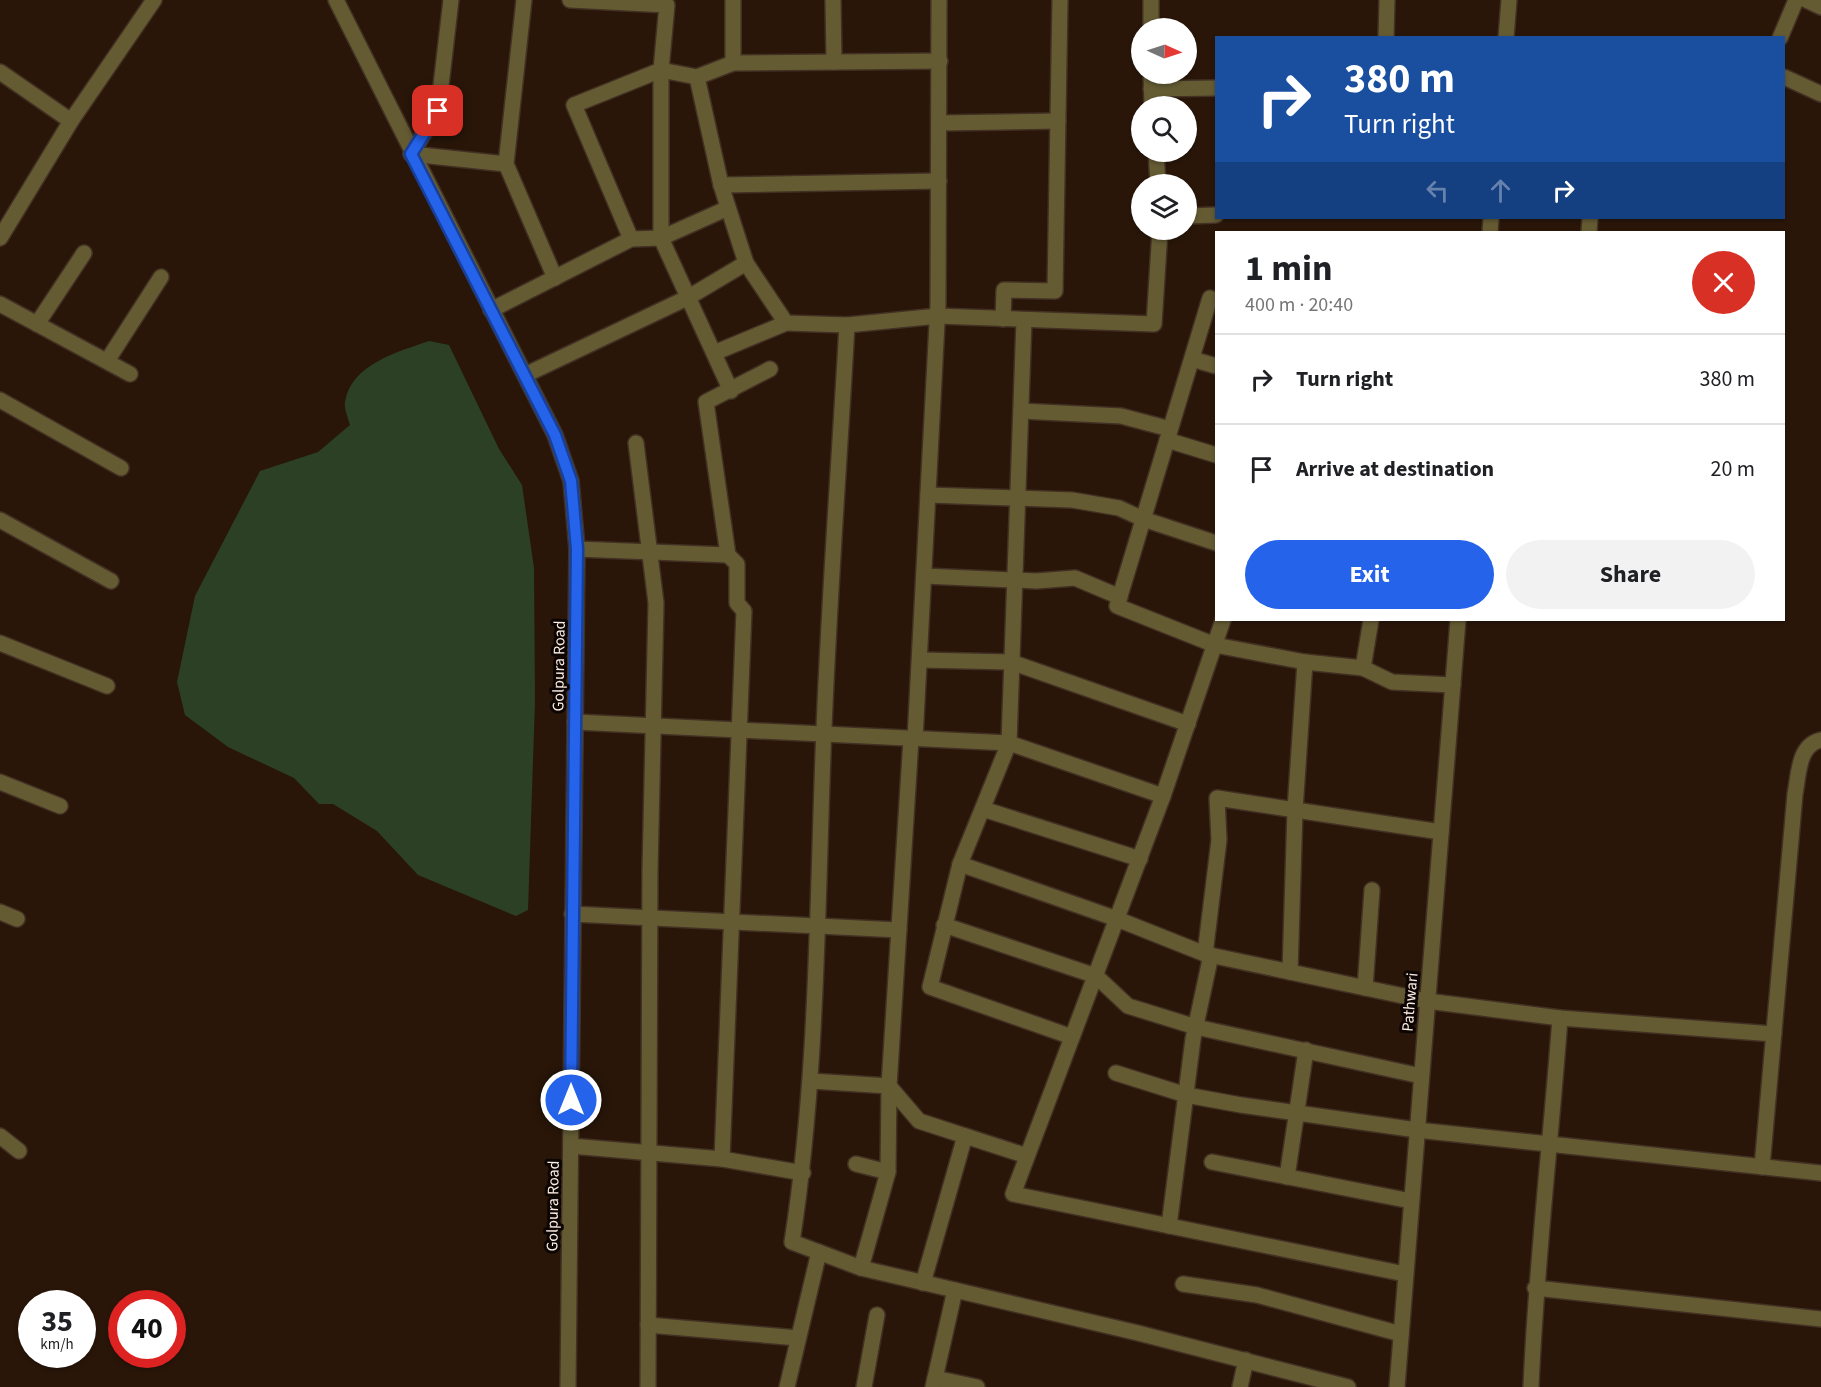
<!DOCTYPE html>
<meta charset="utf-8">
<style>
body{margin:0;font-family:"Source Sans 3",sans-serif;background:#f2f2f2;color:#202124;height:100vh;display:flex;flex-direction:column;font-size:22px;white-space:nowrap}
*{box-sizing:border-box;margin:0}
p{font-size:20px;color:#757577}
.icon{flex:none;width:33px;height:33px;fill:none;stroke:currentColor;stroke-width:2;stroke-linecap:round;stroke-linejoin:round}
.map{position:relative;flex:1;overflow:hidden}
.side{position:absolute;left:1215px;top:231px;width:570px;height:390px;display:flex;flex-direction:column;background:#fff;border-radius:0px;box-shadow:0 2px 4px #0004}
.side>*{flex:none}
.top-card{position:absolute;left:1215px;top:36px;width:570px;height:183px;border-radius:0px;box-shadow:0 2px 4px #0004;background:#1a4fa0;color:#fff;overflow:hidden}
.needle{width:39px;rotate:93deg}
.tools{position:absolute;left:1131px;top:18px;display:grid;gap:12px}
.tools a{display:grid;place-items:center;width:66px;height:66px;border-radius:50%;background:#fff;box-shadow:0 2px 4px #0004;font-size:30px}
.speed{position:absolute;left:18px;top:1290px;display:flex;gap:12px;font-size:30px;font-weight:700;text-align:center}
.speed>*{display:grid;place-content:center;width:78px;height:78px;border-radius:50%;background:#fff;box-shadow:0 2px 4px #0004;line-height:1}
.speed small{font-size:15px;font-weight:400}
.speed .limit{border:9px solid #d22;background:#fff;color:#111}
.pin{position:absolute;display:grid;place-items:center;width:51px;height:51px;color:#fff;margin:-26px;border-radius:12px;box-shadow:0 3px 9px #0006}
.me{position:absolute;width:66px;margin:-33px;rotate:0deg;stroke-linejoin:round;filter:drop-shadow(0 0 4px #0008)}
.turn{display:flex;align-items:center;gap:21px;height:126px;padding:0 30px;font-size:27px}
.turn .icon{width:78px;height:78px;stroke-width:2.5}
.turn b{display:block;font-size:42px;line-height:51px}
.lanes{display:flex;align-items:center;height:57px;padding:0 30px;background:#0003;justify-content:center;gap:30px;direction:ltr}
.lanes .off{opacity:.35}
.round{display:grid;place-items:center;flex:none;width:63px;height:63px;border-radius:32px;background:#f2f2f2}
.summary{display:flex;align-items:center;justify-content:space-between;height:102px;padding:0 30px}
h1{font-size:36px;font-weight:700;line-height:45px}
.action{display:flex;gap:12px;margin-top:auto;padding:12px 30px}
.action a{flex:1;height:69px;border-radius:36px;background:#2563eb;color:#fff;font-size:24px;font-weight:700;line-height:69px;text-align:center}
.action a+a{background:#f2f2f2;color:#202124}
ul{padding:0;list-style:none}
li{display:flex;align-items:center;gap:18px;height:90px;padding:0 30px;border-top:2px solid #e0e0e0}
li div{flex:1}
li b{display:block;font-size:22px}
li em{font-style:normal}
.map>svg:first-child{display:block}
.green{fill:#2b4024}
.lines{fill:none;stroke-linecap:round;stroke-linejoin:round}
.minor-casing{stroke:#423023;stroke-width:18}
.minor{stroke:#645b33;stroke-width:15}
.route-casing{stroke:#184099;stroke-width:15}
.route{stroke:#2563eb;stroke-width:10}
.labels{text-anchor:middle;stroke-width:6;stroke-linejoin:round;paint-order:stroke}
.street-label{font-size:16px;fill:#fdeee5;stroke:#0c0502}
</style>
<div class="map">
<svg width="1821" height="1387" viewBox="0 0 1821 1387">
<rect width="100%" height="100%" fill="#291609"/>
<path class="green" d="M429,341L449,345L499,449L522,485L534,568L535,701L528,910L516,916L418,875L377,831L333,804H319L294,778L228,747L185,715L177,682L195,596L260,471L318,452L350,425C348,418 344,409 345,402C351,364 398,352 429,341Z"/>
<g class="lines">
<defs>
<g id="minor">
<polyline points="336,0 555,435 571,481 577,549 568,1387"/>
<polyline points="451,0 438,111 411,154 506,164"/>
<polyline points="524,0 506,164 555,278"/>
<polyline points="570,0 667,5 661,70 661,238 731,391"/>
<polyline points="833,0 834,62"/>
<polyline points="1806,0 1821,7"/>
<polyline points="1151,28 1151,0"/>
<polyline points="1386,38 1387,0"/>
<polyline points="1506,38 1509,0"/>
<polyline points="1780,38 1796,0"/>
<polyline points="733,63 733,0"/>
<polyline points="0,72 71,121"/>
<polyline points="1151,74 1152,106"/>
<polyline points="697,77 721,185 746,263 786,323 847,325 938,316 1154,324 1160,230"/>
<polyline points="1784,77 1821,94"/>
<polyline points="1151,89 1216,88"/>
<polyline points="940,123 1058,121"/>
<polyline points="1156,152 1158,184"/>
<polyline points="721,185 939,181"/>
<polyline points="1186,216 1216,215"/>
<polyline points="1490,232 1491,218"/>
<polyline points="1589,232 1590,218"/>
<polyline points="0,238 71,121 154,0"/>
<polyline points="631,239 574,105 661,70 697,77 733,63 940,61"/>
<polyline points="1216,300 1210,298 1117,606 1215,645 1305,662 1363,668"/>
<polyline points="0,304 130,374"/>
<polyline points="491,310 631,239 661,238 728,208"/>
<polyline points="1003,319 1004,290 1055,291 1060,0"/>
<polyline points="1024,320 1009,743 960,864 930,987 1072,1037"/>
<polyline points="37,324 84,253"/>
<path d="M847,325C839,468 828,611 823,754C817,917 817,1081 792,1242L861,1268L1138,1333L1348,1387"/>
<polyline points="714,353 786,323"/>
<polyline points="1192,359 1216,366"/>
<polyline points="107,361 161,277"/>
<polyline points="525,375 689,297 746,263"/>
<polyline points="0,400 121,468"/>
<polyline points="1021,411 1121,416 1170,429"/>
<polyline points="1167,440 1216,455"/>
<polyline points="636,443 656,603 650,871 648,1387"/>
<polyline points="928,495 1072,500 1119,508 1143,519 1216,543"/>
<polyline points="0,520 111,581"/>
<polyline points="577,549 728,555"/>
<polyline points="924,576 1036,581 1075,578 1120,597"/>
<polyline points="1223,620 1163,796 1013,1194 1405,1274"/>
<polyline points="1371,620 1363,668 1392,682 1453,685"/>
<polyline points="0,643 107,686"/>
<polyline points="920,660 1011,662 1188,724"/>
<polyline points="575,722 1009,743 1163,796"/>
<polyline points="915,739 938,304 939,0"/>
<polyline points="0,782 60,806"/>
<polyline points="983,809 1140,859"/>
<polyline points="960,864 1117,919 1205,954 1427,1001 1560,1018 1774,1034"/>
<polyline points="0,912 17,919"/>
<polyline points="572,914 899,930"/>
<polyline points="944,925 1096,976 1128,1006 1196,1027 1421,1076"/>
<polyline points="1205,954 1219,840 1217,798 1441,832"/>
<polyline points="1290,972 1295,810 1305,662"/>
<polyline points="1365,988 1372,890"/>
<polyline points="1116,1073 1186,1095 1241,1105 1417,1130 1821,1173"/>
<polyline points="811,1081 889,1086 911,739"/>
<polyline points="889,1086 919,1121 1027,1156"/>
<polyline points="0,1136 19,1151"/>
<polyline points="571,1146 722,1159 803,1173"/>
<polyline points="722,1159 744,611 737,603 737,564 728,555 706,402 770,369"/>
<polyline points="1212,1162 1411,1201"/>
<polyline points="856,1164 888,1172 861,1268"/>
<path d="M1762,1167L1795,794C1799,774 1798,745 1821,740"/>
<polyline points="888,1172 889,1086"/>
<polyline points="1287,1177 1306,1050"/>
<polyline points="1169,1226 1193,1039 1211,955"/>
<polyline points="923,1283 965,1136"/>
<polyline points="1183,1284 1257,1295 1401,1334"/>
<polyline points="1535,1288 1821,1319"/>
<polyline points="648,1325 798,1338"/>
<polyline points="935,1378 977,1387"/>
<polyline points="787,1387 819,1252"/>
<polyline points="864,1387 877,1315"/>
<polyline points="933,1387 955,1290"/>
<polyline points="1240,1387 1246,1360"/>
<polyline points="1397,1387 1458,620"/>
<path d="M1531,1387C1536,1264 1551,1141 1560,1018"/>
</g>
</defs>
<use href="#minor" class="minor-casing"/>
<use href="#minor" class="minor"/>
</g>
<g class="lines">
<defs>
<polyline id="route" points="438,111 411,154 555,435 571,481 577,549 571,1100"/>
</defs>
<use href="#route" class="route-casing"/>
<use href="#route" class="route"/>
</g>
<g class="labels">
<g class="street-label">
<text transform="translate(558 666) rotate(-89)" y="6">Golpura Road</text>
<text transform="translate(1409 1002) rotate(-85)" y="6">Pathwari</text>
<text transform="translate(552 1206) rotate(-89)" y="6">Golpura Road</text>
</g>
</g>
</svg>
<div class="tools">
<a><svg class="needle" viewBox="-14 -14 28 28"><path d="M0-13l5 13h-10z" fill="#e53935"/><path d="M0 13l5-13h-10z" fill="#757577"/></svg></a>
<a><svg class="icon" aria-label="search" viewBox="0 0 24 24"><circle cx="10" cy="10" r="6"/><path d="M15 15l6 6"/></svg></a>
<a><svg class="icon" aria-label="layers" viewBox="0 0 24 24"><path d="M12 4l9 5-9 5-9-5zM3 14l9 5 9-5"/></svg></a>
</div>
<div class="speed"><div>35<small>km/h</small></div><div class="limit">40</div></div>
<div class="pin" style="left:438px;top:111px;background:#d93025"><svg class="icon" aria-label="arrive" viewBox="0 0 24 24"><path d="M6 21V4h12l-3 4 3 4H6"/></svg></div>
<svg class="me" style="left:571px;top:1100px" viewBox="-20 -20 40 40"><circle r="17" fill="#2563eb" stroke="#fff" stroke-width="3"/><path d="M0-11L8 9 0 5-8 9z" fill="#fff"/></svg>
<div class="top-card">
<div class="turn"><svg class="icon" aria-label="right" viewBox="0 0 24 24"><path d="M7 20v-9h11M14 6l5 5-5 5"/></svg><div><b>380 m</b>Turn right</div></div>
<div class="lanes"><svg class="icon off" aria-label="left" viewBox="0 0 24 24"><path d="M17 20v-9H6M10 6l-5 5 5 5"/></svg><svg class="icon off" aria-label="ahead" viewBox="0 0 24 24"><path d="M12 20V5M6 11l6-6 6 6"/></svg><svg class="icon" aria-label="right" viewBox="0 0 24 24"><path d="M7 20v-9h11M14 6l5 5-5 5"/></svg></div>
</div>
<section class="side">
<div class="summary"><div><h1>1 min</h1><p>400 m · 20:40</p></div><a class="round" style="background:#d93025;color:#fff"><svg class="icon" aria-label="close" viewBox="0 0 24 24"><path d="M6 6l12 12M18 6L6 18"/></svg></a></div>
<ul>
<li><svg class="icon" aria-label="right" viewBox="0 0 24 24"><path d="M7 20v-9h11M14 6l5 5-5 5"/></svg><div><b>Turn right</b></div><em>380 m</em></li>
<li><svg class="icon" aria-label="arrive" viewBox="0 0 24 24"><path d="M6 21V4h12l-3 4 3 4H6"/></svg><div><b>Arrive at destination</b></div><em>20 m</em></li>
</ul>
<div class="action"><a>Exit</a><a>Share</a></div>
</section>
</div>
